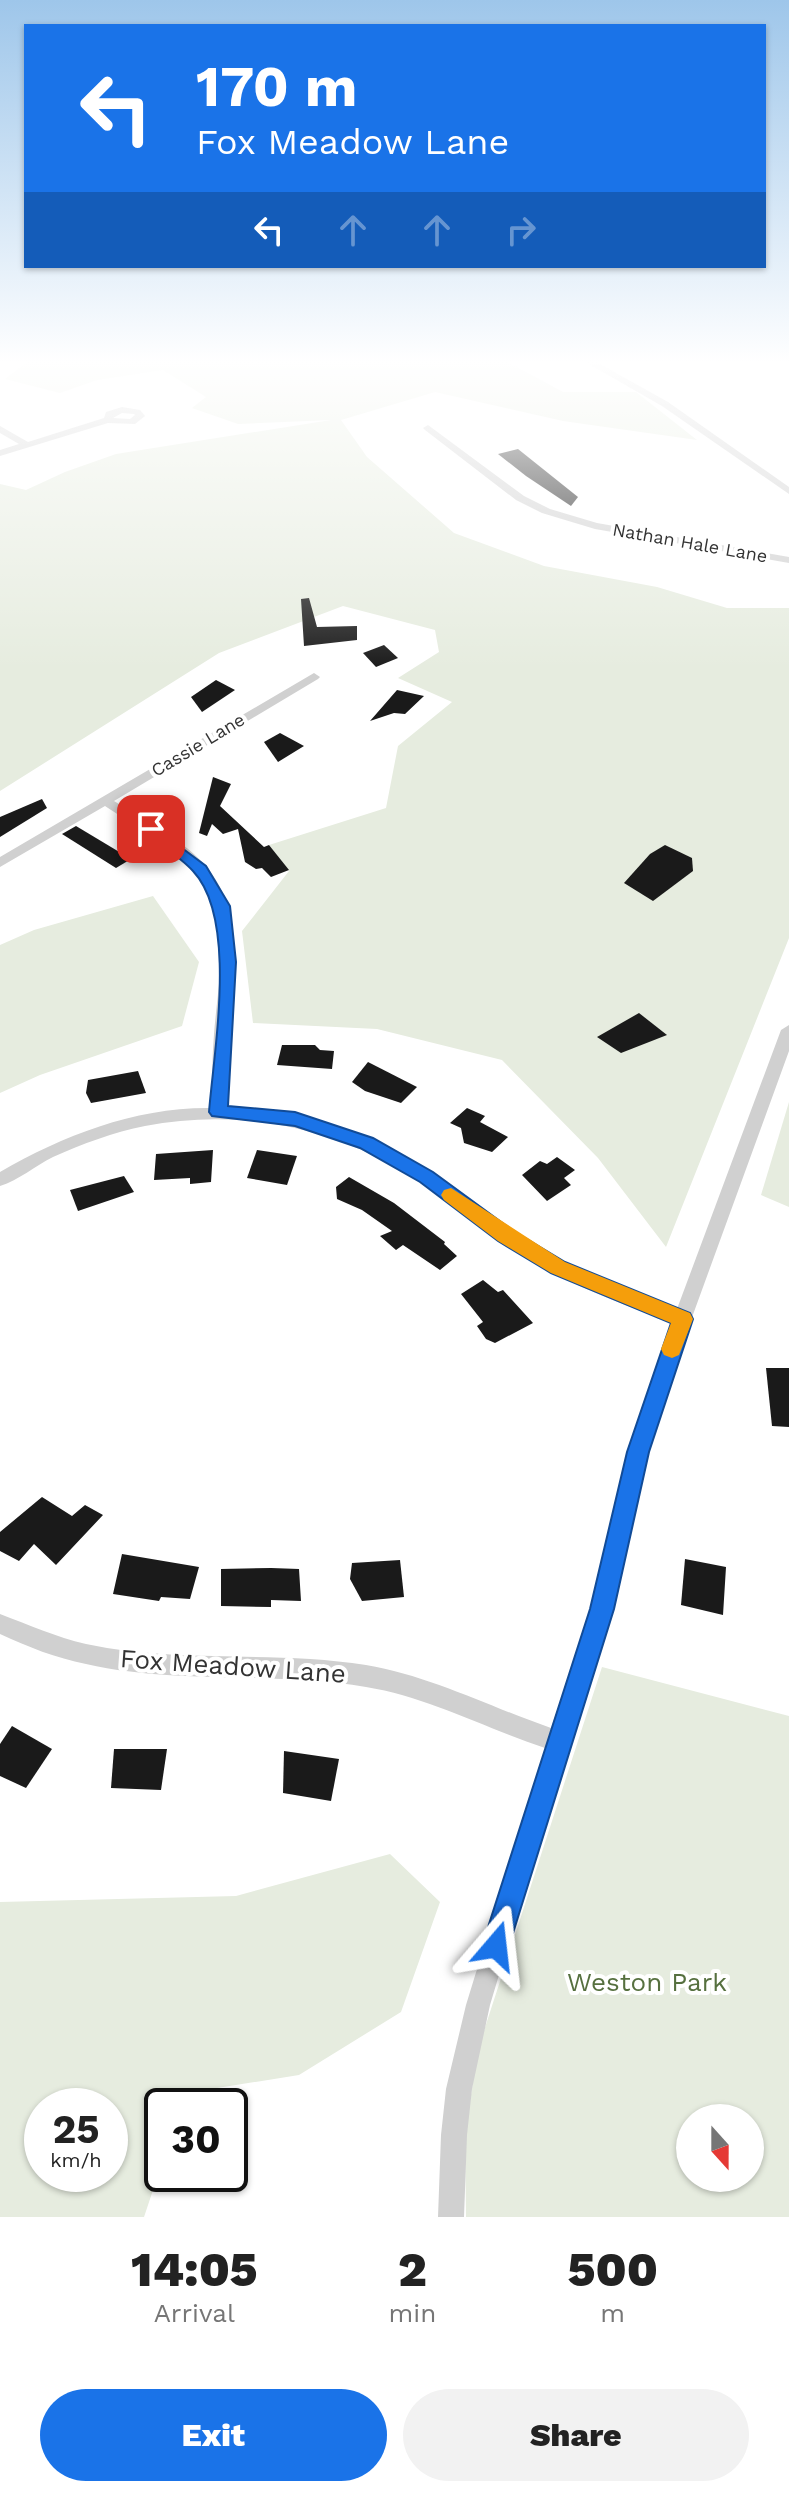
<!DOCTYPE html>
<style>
body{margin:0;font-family:"Work Sans",sans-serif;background:#f2f2f2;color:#222;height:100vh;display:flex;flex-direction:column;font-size:30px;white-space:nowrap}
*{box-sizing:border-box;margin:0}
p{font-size:26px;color:#767676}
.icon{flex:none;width:44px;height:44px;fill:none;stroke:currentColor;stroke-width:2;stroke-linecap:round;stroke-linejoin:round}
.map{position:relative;height:2217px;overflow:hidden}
.details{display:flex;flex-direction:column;background:#fff;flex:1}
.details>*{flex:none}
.hud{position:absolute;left:24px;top:24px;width:742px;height:244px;border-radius:0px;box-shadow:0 2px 6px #0004;background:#1a73e8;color:#fff;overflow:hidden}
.needle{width:52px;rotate:159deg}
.tools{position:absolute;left:676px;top:2104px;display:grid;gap:16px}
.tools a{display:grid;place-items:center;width:88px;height:88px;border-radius:50%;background:#fff;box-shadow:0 2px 6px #0004;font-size:40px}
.speed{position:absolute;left:24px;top:2088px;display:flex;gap:16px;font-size:40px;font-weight:700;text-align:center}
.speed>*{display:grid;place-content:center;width:104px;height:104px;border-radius:50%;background:#fff;box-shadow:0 2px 6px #0004;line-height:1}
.speed small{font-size:20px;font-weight:400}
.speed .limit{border:4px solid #111;border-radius:12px;background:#fff;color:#111}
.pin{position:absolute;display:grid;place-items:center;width:68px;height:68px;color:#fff;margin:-34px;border-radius:16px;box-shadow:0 4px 12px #0006}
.me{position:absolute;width:88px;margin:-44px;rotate:17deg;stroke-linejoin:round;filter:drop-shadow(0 0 6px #0008)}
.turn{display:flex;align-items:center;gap:28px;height:168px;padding:0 40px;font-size:36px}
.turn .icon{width:104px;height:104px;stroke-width:2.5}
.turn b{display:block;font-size:56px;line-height:68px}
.lanes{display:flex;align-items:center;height:76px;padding:0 40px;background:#0003;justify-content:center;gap:40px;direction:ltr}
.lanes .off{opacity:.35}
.eta{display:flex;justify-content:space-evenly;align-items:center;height:136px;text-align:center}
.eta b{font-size:48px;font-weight:800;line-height:56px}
.button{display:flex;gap:16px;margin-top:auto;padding:16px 40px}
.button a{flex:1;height:92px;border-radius:48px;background:#1a73e8;color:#fff;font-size:32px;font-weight:800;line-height:92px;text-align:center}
.button a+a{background:#f2f2f2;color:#222}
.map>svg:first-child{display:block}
.green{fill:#e6ecdf;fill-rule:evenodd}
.building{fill:#1a1a1a}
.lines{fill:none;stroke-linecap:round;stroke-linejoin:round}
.street{fill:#d0d0d0;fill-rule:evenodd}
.route{fill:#1a73e8;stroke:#114b97;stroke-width:2}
.slow{fill:#f59e0b}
.labels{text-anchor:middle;stroke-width:8;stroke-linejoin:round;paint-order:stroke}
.far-street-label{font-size:18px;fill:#333;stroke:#fff}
.near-street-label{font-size:26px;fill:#333;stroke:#fff}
.near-park-label{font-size:26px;fill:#56703f;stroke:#fff}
</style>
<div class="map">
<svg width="789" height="2217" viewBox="0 0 789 2217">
<rect width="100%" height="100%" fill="#fff"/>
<g class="green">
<polygon points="31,359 502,359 563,392 636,392 697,440 563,421 435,392 341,420 367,457 454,533 544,566 657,587 727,608 789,608 789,938 666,1247 598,1158 502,1060 377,1029 253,1023 242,931 289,871 269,845 386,808 398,746 452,702 398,678 439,652 435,630 343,606 219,653 0,791 0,484 26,490 65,472 116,454 331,420 238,424 192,408 206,397 163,370 97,380 60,393 5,379"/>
<polygon points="153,896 199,962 182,1026 40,1075 0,1093 0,945 34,930"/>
<polygon points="789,1102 789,1207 761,1195"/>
<path d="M602,1667L789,1716V2217H466L465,2134L478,2049ZM690,2118H750V2178H690Z"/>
<path d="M390,1854L440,1902L401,2012L299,2075L186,2093L182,2106H162V2163L144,2217H0V1902L236,1896ZM42,2106H110V2174H42Z"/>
</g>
<g class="building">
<polygon points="518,449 578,497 571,506 526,476 498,454"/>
<polygon points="309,598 317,627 357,626 357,640 304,646 301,599"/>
<polygon points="384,645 398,658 376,667 363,653"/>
<polygon points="216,680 235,690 202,712 191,697"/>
<polygon points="397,690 424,696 405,714 394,713 370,721"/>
<polygon points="280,733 304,746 278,762 264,742"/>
<polygon points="213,777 231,784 220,806 264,847 269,845 289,870 271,877 262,868 256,869 245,862 238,829 223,834 212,824 207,836 199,833"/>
<polygon points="42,799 47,808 0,837 0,817"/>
<polygon points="76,826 131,859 116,868 62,834"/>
<polygon points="665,845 692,858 693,871 653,901 624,883 650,854"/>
<polygon points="639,1013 667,1035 621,1053 597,1037"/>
<polygon points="282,1045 315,1045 320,1050 334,1051 332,1069 277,1065"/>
<polygon points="368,1062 417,1087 401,1103 365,1091 352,1082"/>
<polygon points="138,1071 146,1093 91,1103 86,1093 88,1080"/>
<polygon points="467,1108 485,1116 480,1122 508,1137 492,1152 464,1143 461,1128 450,1123"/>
<polygon points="213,1150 211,1182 190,1184 190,1178 154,1180 156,1154"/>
<polygon points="257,1150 297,1156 287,1185 247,1178"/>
<polygon points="557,1157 575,1170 564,1178 571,1185 547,1201 522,1175 540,1161 547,1164"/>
<polygon points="124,1176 134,1192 78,1211 70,1190"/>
<polygon points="349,1177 394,1203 445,1242 444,1244 457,1256 440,1270 403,1245 396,1250 380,1236 392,1231 362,1210 337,1199 336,1187"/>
<polygon points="483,1280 498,1292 503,1290 533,1323 495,1343 486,1339 477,1326 483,1322 461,1294"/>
<polygon points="766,1368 789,1368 789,1427 772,1426"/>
<polygon points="42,1497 72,1516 85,1505 103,1515 56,1565 34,1544 19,1561 0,1551 0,1532"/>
<polygon points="122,1554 199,1567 190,1599 161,1597 159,1601 113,1594"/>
<polygon points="685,1559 726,1567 723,1615 681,1605"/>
<polygon points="400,1560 404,1597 362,1601 350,1579 352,1563"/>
<polygon points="271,1568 299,1569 301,1601 271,1600 271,1607 221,1606 221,1569"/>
<polygon points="12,1726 52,1749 26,1788 0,1776 0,1744"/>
<polygon points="114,1749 167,1749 161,1790 111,1788"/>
<polygon points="284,1751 339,1759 331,1801 283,1793"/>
</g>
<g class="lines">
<g class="street">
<polygon points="580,359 591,359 668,402 789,487 789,494 662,406"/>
<path d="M122,407L140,410L145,416L135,424L108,423L0,456V450L19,444L0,433V426L28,442L104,418L106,412ZM122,413L134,414L135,415L130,419L113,418Z"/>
<polygon points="428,425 524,496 550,509 597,523 789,557 789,563 595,529 542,513 516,500 425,430 423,428"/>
<path d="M314,673L320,677L318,679L114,801C145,820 179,837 204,864C247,912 233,976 229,1034C228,1059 228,1083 227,1108C296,1108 365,1131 423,1167C464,1193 502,1225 544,1250C586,1276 631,1292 677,1309L781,1030L789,1025V1051L671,1375L648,1452L612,1609L569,1741L490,2005L472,2089L467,2135L464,2217H438L441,2135L446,2089L466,2005L545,1748C485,1728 428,1697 366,1687C274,1671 178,1685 86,1664C56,1658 28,1647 0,1634V1614C29,1625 56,1637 86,1644C178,1664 274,1650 366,1665C431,1676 490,1707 551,1728L592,1609L628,1452L672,1323C629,1306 584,1291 544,1267C498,1240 458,1206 413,1178C334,1126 238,1108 145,1126C114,1132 82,1144 53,1157C35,1166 19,1180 0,1186V1172C64,1135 136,1107 211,1108C212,1083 212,1059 214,1034C218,981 234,914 194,870C170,843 135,826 105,806L0,867V857Z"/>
</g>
</g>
<linearGradient id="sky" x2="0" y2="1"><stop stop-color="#9ec6ea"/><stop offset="0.54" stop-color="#fff"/><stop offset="1" stop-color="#fff" stop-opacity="0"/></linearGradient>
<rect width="789" height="670" fill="url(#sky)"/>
<path class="route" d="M151,825L206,866L230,906L236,962L228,1106L295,1112L373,1138L433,1172L512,1230L565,1262L690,1313L693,1319L649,1452L614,1609L509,1946L505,1956L496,1960L486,1956L482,1946L590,1609L627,1452L671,1323L551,1273L498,1241L420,1182L360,1148L295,1126L212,1116L209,1112C214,1049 238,919 193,871C180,857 161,845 145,832L143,829Z"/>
<polygon class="slow" points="451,1188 565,1262 690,1313 693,1319 679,1355 672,1358 664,1355 661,1349 671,1323 551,1273 498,1241 444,1200 441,1195 444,1190"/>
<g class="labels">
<g class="far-street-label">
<text transform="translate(690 543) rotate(10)" y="6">Nathan Hale Lane</text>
<text transform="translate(198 745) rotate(-31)" y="6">Cassie Lane</text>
</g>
<g class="near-street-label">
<text transform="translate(233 1666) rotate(4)" y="9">Fox Meadow Lane</text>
</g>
<g class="near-park-label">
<text x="647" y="1991">Weston Park</text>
</g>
</g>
</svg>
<div class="tools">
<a><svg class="needle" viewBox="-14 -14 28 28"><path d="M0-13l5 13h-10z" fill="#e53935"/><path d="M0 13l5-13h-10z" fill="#767676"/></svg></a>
</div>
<div class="speed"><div>25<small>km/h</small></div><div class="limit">30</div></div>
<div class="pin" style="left:151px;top:829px;background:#d93025"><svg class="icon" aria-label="arrive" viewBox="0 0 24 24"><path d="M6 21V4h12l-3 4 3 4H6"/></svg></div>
<svg class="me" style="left:496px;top:1946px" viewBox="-20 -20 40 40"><path d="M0-17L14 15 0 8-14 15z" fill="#1a73e8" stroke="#fff" stroke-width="4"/></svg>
<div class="hud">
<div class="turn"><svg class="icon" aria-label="left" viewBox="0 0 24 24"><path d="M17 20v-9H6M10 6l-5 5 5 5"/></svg><div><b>170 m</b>Fox Meadow Lane</div></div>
<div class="lanes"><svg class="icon" aria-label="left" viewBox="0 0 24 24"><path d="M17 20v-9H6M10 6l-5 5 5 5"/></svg><svg class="icon off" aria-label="ahead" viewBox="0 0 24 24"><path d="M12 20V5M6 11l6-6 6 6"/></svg><svg class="icon off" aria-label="ahead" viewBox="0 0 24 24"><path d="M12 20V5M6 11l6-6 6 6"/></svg><svg class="icon off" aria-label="right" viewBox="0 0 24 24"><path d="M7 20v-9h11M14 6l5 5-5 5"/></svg></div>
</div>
</div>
<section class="details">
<div class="eta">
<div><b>14:05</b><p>Arrival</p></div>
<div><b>2</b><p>min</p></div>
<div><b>500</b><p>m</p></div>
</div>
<div class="button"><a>Exit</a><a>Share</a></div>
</section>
